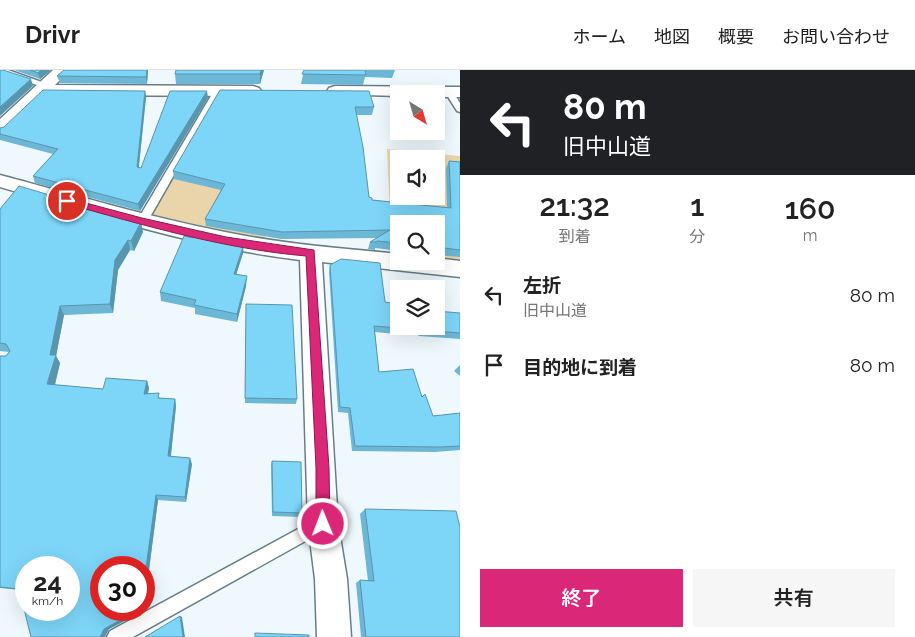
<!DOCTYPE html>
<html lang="ja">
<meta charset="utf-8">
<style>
body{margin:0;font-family:Raleway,"Noto Sans JP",sans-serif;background:#f6f6f6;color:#222;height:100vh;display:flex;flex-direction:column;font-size:19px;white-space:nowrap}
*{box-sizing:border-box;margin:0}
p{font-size:16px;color:#767676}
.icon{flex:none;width:28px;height:28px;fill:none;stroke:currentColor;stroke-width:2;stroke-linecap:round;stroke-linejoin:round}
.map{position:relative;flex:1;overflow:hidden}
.panel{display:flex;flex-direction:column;background:#fff;width:455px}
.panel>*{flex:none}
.guide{background:#202124;color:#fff;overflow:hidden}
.needle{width:32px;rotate:143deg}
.controls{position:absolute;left:390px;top:15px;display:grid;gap:10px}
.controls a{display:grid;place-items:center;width:55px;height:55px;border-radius:0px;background:#fff;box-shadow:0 5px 20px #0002;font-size:25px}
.speed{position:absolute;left:15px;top:486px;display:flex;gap:10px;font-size:25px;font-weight:700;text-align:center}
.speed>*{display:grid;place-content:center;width:65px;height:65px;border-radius:50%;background:#fff;box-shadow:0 5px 20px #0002;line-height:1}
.speed small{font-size:12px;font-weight:400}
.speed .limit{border:8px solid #d22;background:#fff;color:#111}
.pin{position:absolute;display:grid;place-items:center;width:42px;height:42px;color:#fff;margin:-21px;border:2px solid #fff;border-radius:50%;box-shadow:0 1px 5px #0007}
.me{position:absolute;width:55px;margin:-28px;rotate:359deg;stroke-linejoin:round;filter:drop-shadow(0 0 4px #0008)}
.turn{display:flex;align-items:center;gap:18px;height:105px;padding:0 20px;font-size:22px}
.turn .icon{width:65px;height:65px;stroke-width:2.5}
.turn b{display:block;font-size:35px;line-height:42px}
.eta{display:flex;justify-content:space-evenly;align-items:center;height:85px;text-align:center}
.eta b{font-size:30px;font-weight:600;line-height:35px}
.button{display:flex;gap:10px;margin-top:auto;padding:10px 20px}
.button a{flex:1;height:58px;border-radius:0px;background:#db2777;color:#fff;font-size:20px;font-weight:600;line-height:58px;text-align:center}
.button a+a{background:#f6f6f6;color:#222}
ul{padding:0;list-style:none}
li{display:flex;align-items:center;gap:15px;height:70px;padding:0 20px}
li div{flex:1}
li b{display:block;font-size:19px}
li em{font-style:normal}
header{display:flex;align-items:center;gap:30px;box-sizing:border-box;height:70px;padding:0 25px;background:#fff;border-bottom:1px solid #e0e0e0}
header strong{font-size:24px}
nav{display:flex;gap:28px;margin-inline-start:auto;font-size:18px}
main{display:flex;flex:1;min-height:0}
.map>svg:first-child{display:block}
.green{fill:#ead4a9;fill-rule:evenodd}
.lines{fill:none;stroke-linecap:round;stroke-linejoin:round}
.service-casing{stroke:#687e87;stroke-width:3}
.minor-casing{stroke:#687e87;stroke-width:3}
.service{fill:#fff;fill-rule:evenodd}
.minor{fill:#fff;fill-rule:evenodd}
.wall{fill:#6cb7d5}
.shaded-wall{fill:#5895ae}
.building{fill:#7dd5f8;stroke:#5895ae;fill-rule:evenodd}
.route{fill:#db2777;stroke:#8e194d}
</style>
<header>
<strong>Drivr</strong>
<nav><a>ホーム</a><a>地図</a><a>概要</a><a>お問い合わせ</a></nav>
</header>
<main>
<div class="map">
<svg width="460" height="567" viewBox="0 0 460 567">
<rect width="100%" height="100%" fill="#eff9fd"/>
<g class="green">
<path d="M387,79L460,86V193L436,190V154H399V184H396L390,143ZM399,89H436V126H399Z"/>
<polygon points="187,81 292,110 262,173 150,147"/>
</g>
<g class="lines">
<defs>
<g id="service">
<polygon points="0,0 8,0 50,15 43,17 0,3"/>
<polygon points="215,19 222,21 146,154 138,154 137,151"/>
<polygon points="446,20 452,20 460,33 460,42 457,41 445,22"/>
<polygon points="322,446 327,449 330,454 327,459 133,567 107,567 110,561"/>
</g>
<g id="minor">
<polygon points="53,0 70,0 55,15 253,16 259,18 261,21 259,24 253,26 45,25 6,62 0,63 0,49"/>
<polygon points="335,16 460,17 460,27 436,27 436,24 399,24 399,26 329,24 327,21 329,18"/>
<path d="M0,105C75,125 149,147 225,162C283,174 341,178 399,184V191H436V188L460,191V207L322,192L338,454L347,509L351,567H317L315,509L308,454L300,190C198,178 99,146 0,117Z"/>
</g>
</defs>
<use href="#service" class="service-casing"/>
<use href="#minor" class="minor-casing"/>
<use href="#service" class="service"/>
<use href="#minor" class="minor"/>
</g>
<g class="wall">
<polygon points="14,0 51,0 40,9"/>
<polygon points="64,0 148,0 147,14 60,13 57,6"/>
<polygon points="176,0 264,0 260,14 176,14 175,4"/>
<polygon points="304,0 395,0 392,8 365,7 363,15 301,14"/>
<polygon points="220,20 374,37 372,45 356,45 369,127 372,130 447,138 446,98 449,91 460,92 460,187 436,185 436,154 399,154 399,181 375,178 375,180 368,179 370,172 377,168 281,169 206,156 205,149 221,120 174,109 173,101"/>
<polygon points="145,21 146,27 139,97 141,98 208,28 140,141 35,113 33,106 53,84 0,70 0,58"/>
<polygon points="0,139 143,162 134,181 130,180 118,200 113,243 64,245 56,286 60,293 55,315 103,319 147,311 149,318 148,324 161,328 175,329 176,336 171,386 192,394 186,432 158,430 146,523 144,523 144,498 101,498 101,540 122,540 128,549 109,559 20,520 0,518 0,286 6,286 9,282 0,281"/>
<polygon points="243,183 236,205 246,216 237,252 195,244 195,238 161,231 160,222"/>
<polygon points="330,195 385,232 394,241 396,237 399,237 399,248 395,246 399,258 396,264 375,262 379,302 422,327 433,346 460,343 460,380 435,382 352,381 348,343 338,342 329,202"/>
<polygon points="246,234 297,329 296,334 245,333"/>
<polygon points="460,243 460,269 419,266 408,256 436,256"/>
<polygon points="460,295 460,306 454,301"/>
<polygon points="272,391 302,443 301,447 272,446 271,395"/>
<polygon points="365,439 460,567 361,567 356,513 360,510 368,511 360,444"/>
</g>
<g class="shaded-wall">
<polygon points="41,0 51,0 40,9 38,3"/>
<polygon points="147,0 148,0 147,14 146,7"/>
<polygon points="261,0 264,0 260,14 260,4"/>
<polygon points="31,9 33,16 0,46 0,37"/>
<polygon points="145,21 146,27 138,103 137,97"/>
<polygon points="207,21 208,28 140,141 138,134"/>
<polygon points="141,152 143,162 134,181 131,171"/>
<polygon points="128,170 130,180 118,200 113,243 110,234 115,190"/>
<polygon points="244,174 243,183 233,214 234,204"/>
<polygon points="247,206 246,216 237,252 237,244"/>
<polygon points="60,236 64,245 56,286 60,293 53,322 47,314 50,285"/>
<polygon points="147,311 149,318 146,331 144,324"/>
<polygon points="175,329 176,336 170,392 168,386"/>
<polygon points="190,388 192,394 186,432 185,427"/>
<polygon points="156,425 158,430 146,523 144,522 144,512"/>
<polygon points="119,540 122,540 128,549 109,559 105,567 100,567 104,559"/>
<polygon points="180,546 182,547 185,567 183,567"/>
</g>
<g class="building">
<polygon points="0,0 3,0 31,9 0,37"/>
<polygon points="30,0 41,0 38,3"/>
<polygon points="64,0 147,0 146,7 57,6"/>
<polygon points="176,0 261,0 260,4 175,4"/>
<polygon points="304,0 365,0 366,5 302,4"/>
<polygon points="43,20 145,21 137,97 141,98 170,21 207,21 138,134 33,106 58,79 0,64 0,58 4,57"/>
<polygon points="220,20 369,21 374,37 355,37 363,77 369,127 372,128 372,130 451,138 449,91 460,92 460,180 436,177 436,154 399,154 399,173 377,171 377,172 370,172 390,160 282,162 205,149 225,114 173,101"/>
<path d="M19,116L141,152L131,171L128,170L115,190L110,234L60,236L50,285H56L47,314L103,319L106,308L147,311L144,324L159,323L158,328L175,329L168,386L190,388L185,427L156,425L144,512V498H101V540H119L124,548L104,559L100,567H31L19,519L0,517V286H6L10,281L6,274L0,273V139ZM26,498H69V540H26Z"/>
<polygon points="195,164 244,174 234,204 247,206 237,244 194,235 196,230 160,222 184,166 193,168"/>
<polygon points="341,189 380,193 385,232 391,233 399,258 374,256 379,302 413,299 422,327 425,324 433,346 460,343 460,376 439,377 355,376 350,338 340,337 330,195"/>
<polygon points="246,234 292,235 297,329 245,328"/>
<polygon points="436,241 460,243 460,263 423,260 418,256 436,256"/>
<polygon points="272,391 301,392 302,443 273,442"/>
<polygon points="365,439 456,441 460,457 460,567 366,567 360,510 374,511"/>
<polygon points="180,546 183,567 145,567"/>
<polygon points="255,563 309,565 309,567 255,567"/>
</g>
<path class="route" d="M67,128L142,148L226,167L314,180L329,398L330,454L328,459L323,461L318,459L316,454V398L306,186C224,179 143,155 64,133L63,131Z"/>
</svg>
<div class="controls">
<a><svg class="needle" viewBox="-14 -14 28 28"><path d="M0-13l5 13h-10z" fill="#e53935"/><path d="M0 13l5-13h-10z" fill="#767676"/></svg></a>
<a><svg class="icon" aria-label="sound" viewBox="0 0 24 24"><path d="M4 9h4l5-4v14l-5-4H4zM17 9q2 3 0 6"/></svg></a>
<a><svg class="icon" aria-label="search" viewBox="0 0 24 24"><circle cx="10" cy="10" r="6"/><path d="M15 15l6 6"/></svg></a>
<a><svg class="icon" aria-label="layers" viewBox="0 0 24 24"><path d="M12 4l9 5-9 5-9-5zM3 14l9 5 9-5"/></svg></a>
</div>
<div class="speed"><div>24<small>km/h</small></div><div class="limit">30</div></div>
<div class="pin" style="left:67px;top:131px;background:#d93025"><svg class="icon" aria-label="arrive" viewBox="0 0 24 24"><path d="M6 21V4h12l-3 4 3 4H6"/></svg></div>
<svg class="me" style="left:323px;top:454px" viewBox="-20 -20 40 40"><circle r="17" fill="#db2777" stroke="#fff" stroke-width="3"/><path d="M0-11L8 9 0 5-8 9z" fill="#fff"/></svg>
</div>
<section class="panel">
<div class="guide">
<div class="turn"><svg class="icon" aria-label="left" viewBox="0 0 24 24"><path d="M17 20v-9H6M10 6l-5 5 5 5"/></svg><div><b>80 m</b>旧中山道</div></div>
</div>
<div class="eta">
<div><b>21:32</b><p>到着</p></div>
<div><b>1</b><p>分</p></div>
<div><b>160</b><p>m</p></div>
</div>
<ul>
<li><svg class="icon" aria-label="left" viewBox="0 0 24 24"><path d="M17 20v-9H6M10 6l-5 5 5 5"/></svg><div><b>左折</b><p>旧中山道</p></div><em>80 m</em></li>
<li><svg class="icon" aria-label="arrive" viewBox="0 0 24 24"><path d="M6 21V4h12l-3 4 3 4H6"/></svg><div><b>目的地に到着</b></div><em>80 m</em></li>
</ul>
<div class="button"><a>終了</a><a>共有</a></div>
</section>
</main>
